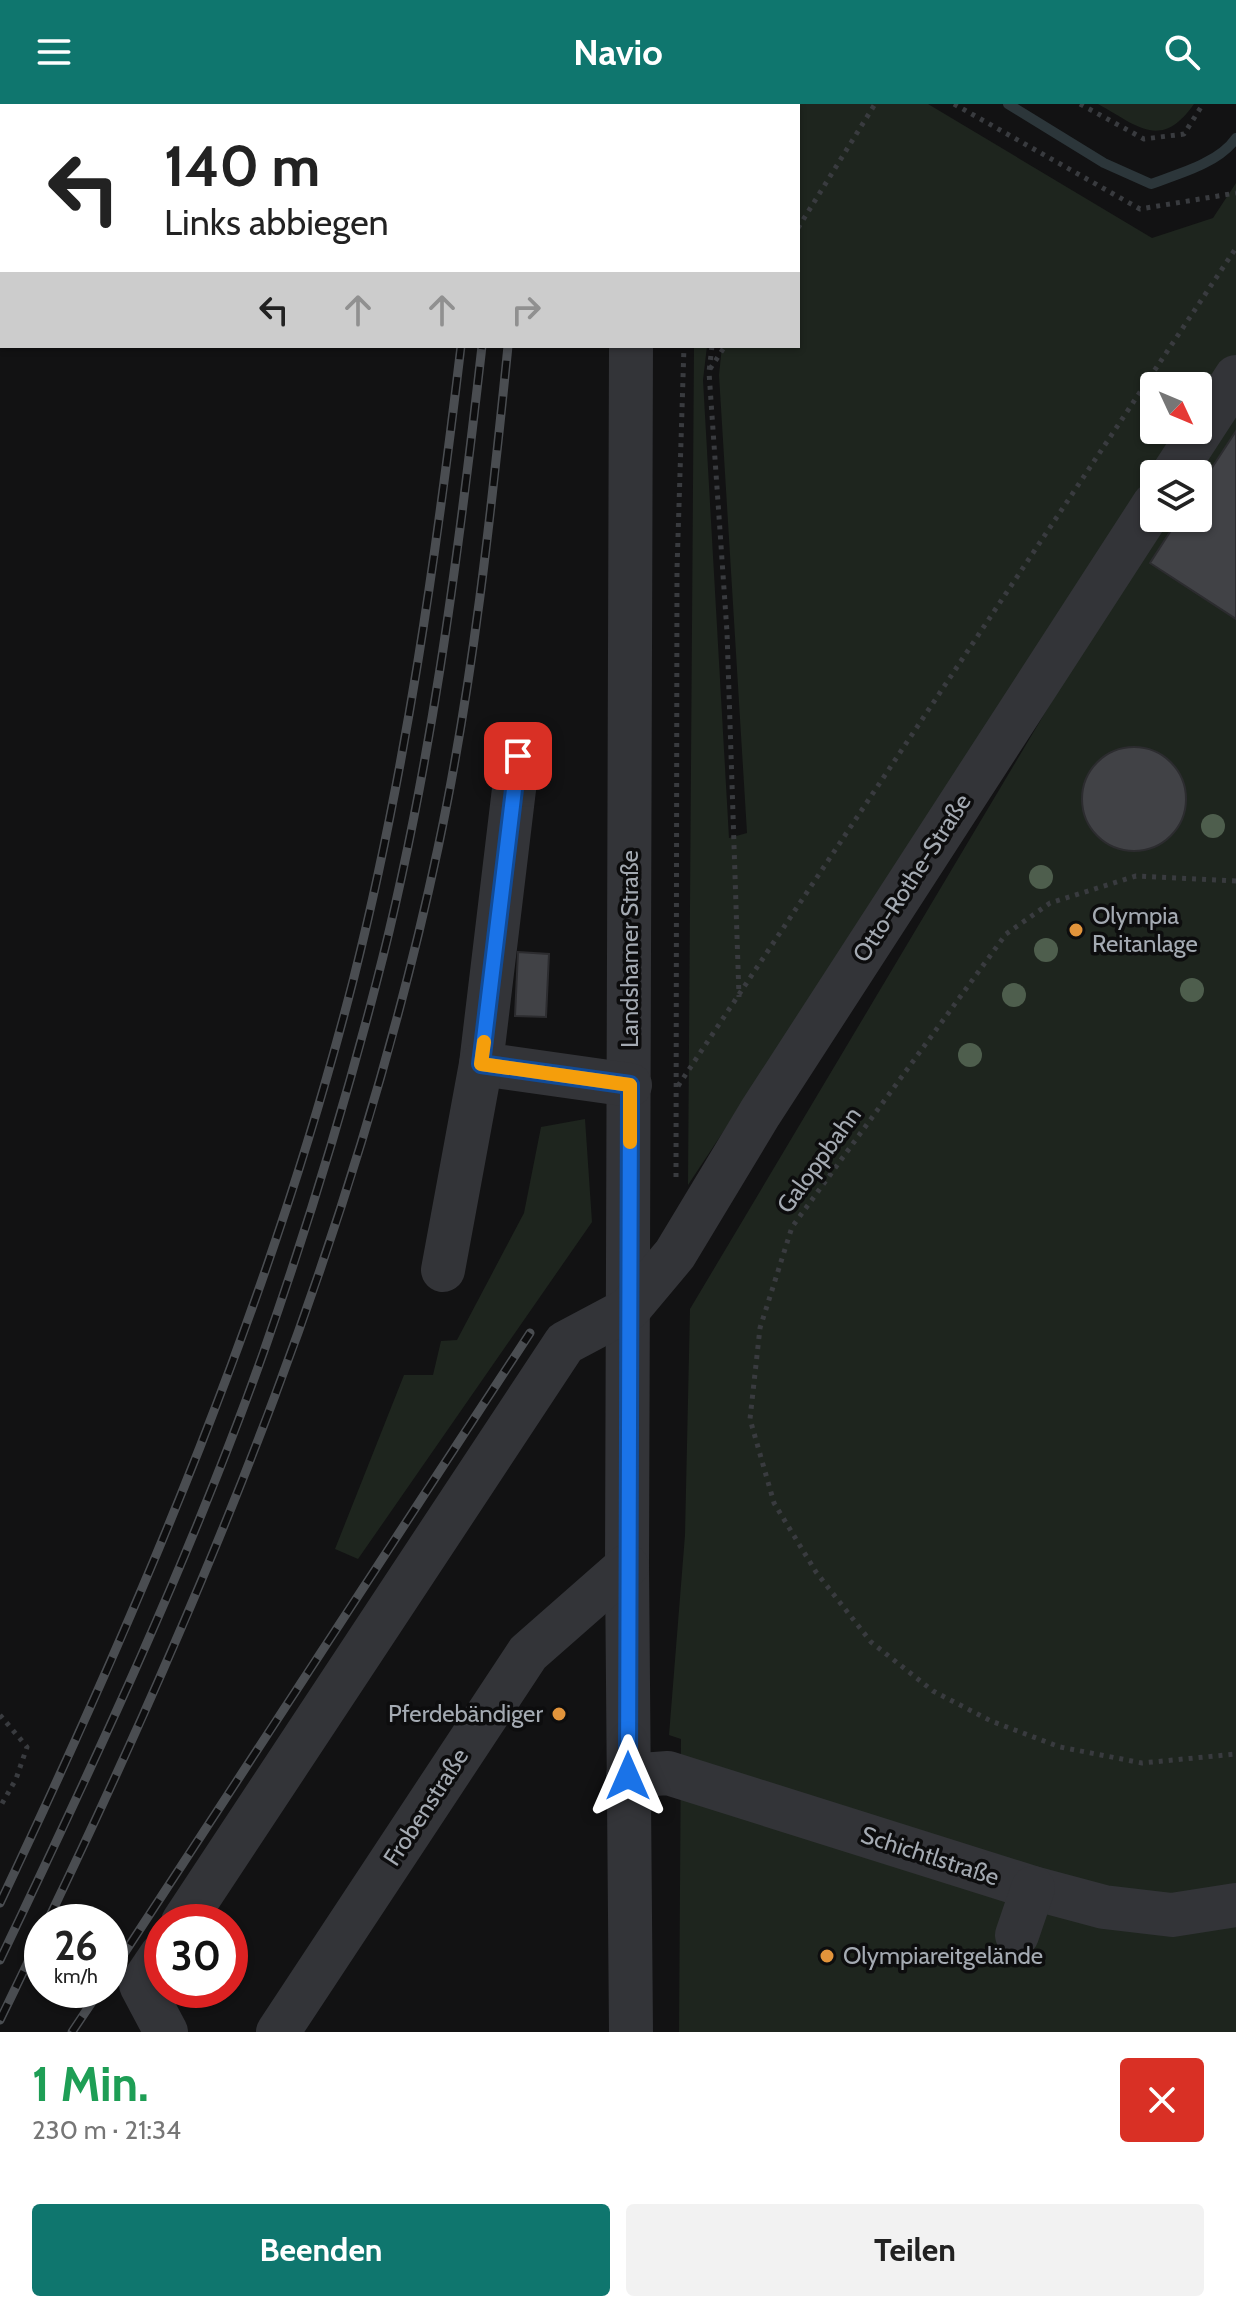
<!DOCTYPE html>
<html lang="de">
<meta charset="utf-8">
<style>
body{margin:0;font-family:Cabin,sans-serif;background:#f2f2f2;color:#222;height:100vh;display:flex;flex-direction:column;font-size:30px;white-space:nowrap}
*{box-sizing:border-box;margin:0}
p{font-size:26px;color:#767676}
.icon{flex:none;width:44px;height:44px;fill:none;stroke:currentColor;stroke-width:2;stroke-linecap:round;stroke-linejoin:round}
.map{position:relative;height:1928px;overflow:hidden}
.side{display:flex;flex-direction:column;background:#fff;flex:1}
.side>*{flex:none}
.guide{position:absolute;left:0px;top:0px;width:800px;height:244px;box-shadow:0 2px 6px #0004;background:#fff;color:#222;overflow:hidden}
.needle{width:52px;rotate:134deg}
.fabs{position:absolute;left:1140px;top:268px;display:grid;gap:16px}
.fabs a{display:grid;place-items:center;width:72px;height:72px;border-radius:8px;background:#fff;box-shadow:0 2px 6px #0004;font-size:40px}
.speed{position:absolute;left:24px;top:1800px;display:flex;gap:16px;font-size:40px;font-weight:700;text-align:center}
.speed>*{display:grid;place-content:center;width:104px;height:104px;border-radius:50%;background:#fff;box-shadow:0 2px 6px #0004;line-height:1}
.speed small{font-size:20px;font-weight:400}
.speed .limit{border:12px solid #d22;background:#fff;color:#111}
.pin{position:absolute;display:grid;place-items:center;width:68px;height:68px;color:#fff;margin:-34px;border-radius:16px;box-shadow:0 4px 12px #0006}
.me{position:absolute;width:88px;margin:-44px;rotate:0deg;stroke-linejoin:round;filter:drop-shadow(0 0 6px #0008)}
.turn{display:flex;align-items:center;gap:28px;height:168px;padding:0 32px;font-size:36px}
.turn .icon{width:104px;height:104px;stroke-width:2.5}
.turn b{display:block;font-size:56px;line-height:68px}
.lanes{display:flex;align-items:center;height:76px;padding:0 32px;background:#0003;justify-content:center;gap:40px;direction:ltr}
.lanes .off{opacity:.35}
.round{display:grid;place-items:center;flex:none;width:84px;height:84px;border-radius:8px;background:#f2f2f2}
.summary{display:flex;align-items:center;justify-content:space-between;height:136px;padding:0 32px}
h1{font-size:48px;font-weight:700;line-height:60px;color:#1e9e55}
.button{display:flex;gap:16px;margin-top:auto;padding:16px 32px}
.button a{flex:1;height:92px;border-radius:8px;background:#0f766e;color:#fff;font-size:32px;font-weight:700;line-height:92px;text-align:center}
.button a+a{background:#f2f2f2;color:#222}
header{display:flex;justify-content:space-between;align-items:center;height:104px;padding:0 32px;background:#0f766e;color:#fff;font-size:36px;font-weight:700}
.map>svg:first-child{display:block}
.green{fill:#1e251e}
.lines{fill:none;stroke-linecap:round;stroke-linejoin:round}
.stream{stroke:#2c363a;stroke-width:10}
.building{fill:#414246;stroke:#2c2c2f;stroke-width:2}
.path{stroke:#393b3f;stroke-width:5;stroke-dasharray:4 6;stroke-linecap:butt}
.minor{stroke:#333438;stroke-width:44}
.rail-casing{stroke:#4a4d51;stroke-width:9}
.rail{stroke:#0d0d0e;stroke-width:6;stroke-dasharray:18;stroke-linecap:butt}
.tree{fill:#4e5e4d}
.route-casing{stroke:#114b97;stroke-width:20}
.route{stroke:#1a73e8;stroke-width:14}
.slow{stroke:#f59e0b;stroke-width:14}
.poi-dot{fill:#e2943b;stroke:#0d0d0e;stroke-width:3}
.labels{text-anchor:middle;stroke-width:7;stroke-linejoin:round;paint-order:stroke}
.street-label{font-size:24px;fill:#a4aab2;stroke:#0d0d0e}
.poi-label{font-size:24px;fill:#a4aab2;stroke:#0d0d0e;text-anchor:start}
</style>
<header><svg class="icon" aria-label="menu" viewBox="0 0 24 24"><path d="M4 6h16M4 12h16M4 18h16"/></svg>Navio<svg class="icon" aria-label="search" viewBox="0 0 24 24"><circle cx="10" cy="10" r="6"/><path d="M15 15l6 6"/></svg></header>
<div class="map">
<svg width="1236" height="1928" viewBox="0 0 1236 1928">
<rect width="100%" height="100%" fill="#121213"/>
<g class="green">
<polygon points="745,0 928,0 1152,134 1213,114 1236,79 1236,252 1198,310 1198,282 1154,282 1154,326 1187,326 688,1081 694,242 707,242 703,276 729,734 747,729 719,271 722,242 798,242 798,2"/>
<path d="M1098,0H1194C1161,47 1138,22 1098,0Z"/>
<polygon points="1236,284 1236,1928 679,1928 681,1635 669,1631 685,1431 690,1205 1161,414 1198,414 1198,370"/>
<polygon points="585,1015 592,1118 358,1455 335,1445 404,1271 433,1271 441,1237 457,1236 524,1109 541,1023"/>
</g>
<g class="lines">
<path class="stream" d="M1008,0L1104,59L1151,80C1178,70 1219,59 1236,34"/>
</g>
<g class="building">
<polygon points="1236,327 1236,515 1150,459 1179,414 1198,414 1198,385"/>
<circle cx="1134" cy="695" r="52"/>
<polygon points="518,848 549,850 546,913 515,912"/>
</g>
<g class="lines">
<g class="path">
<polyline points="954,0 1140,105 1236,89"/>
<polyline points="1080,0 1144,35 1184,30 1203,0"/>
<polyline points="738,2 738,0"/>
<polyline points="798,124 875,0"/>
<polyline points="712,242 709,268 727,528 739,893"/>
<polyline points="710,265 725,242"/>
<polyline points="1236,777 1136,772 1050,799 1006,830 792,1123 760,1224 750,1315 774,1399 816,1468 871,1538 933,1587 991,1617 1060,1643 1142,1659 1236,1650"/>
<polyline points="678,982 1236,144"/>
<polyline points="676,1073 677,465 684,242"/>
<polyline points="0,1611 27,1643 16,1675 0,1703"/>
</g>
<g class="minor">
<polyline points="101,2 103,0"/>
<polyline points="664,2 664,0"/>
<polyline points="0,91 2,89"/>
<polyline points="631,242 627,1462 631,1928"/>
<polyline points="1173,370 1236,273"/>
<polyline points="518,652 481,960 630,981"/>
<polyline points="443,1166 481,960"/>
<polyline points="628,1672 668,1669 1033,1784 1104,1803 1172,1811 1236,1801"/>
<polyline points="183,1818 565,1239 629,1205 675,1150 760,1009 1154,400"/>
<polyline points="1017,1831 1033,1784"/>
<polyline points="162,1850 141,1881 166,1928"/>
<polyline points="278,1928 528,1549 627,1462"/>
</g>
<defs>
<g id="rail">
<polyline points="487,2 487,0"/>
<polyline points="506,2 506,0"/>
<polyline points="531,2 532,0"/>
<path d="M0,1799C142,1499 272,1195 354,873C406,666 436,453 461,242"/>
<path d="M47,1818C213,1473 358,1119 438,744C473,579 491,410 508,242"/>
<path d="M0,1856C95,1657 190,1455 264,1247C306,1127 344,1004 376,880C430,673 458,455 482,242"/>
<polyline points="110,1871 530,1229"/>
<polyline points="0,1916 42,1829"/>
<polyline points="72,1928 100,1886"/>
</g>
</defs>
<use href="#rail" class="rail-casing"/>
<use href="#rail" class="rail"/>
</g>
<g class="tree">
<circle cx="1213" cy="722" r="12"/>
<circle cx="1041" cy="773" r="12"/>
<circle cx="1046" cy="846" r="12"/>
<circle cx="1192" cy="886" r="12"/>
<circle cx="1014" cy="891" r="12"/>
<circle cx="970" cy="951" r="12"/>
</g>
<g class="lines">
<defs>
<polyline id="route" points="518,652 481,960 630,981 628,1672"/>
</defs>
<use href="#route" class="route-casing"/>
<use href="#route" class="route"/>
<polyline class="slow" points="484,938 481,960 630,981 630,1038"/>
</g>
<g class="poi-dot">
<circle cx="1076" cy="826" r="8"/>
<circle cx="559" cy="1610" r="8"/>
<circle cx="827" cy="1852" r="8"/>
</g>
<g class="labels">
<g class="street-label">
<text transform="translate(912 774) rotate(-57)" y="8">Otto-Rothe-Straße</text>
<text transform="translate(630 845) rotate(-90)" y="8">Landshamer Straße</text>
<text transform="translate(819 1056) rotate(-54)" y="8">Galoppbahn</text>
<text transform="translate(426 1703) rotate(-57)" y="8">Frobenstraße</text>
<text transform="translate(930 1752) rotate(18)" y="8">Schichtlstraße</text>
</g>
<g class="poi-label">
<text x="1092" y="820">Olympia<tspan x="1092" dy="28">Reitanlage</tspan></text>
<text x="543" y="1618" text-anchor="end">Pferdebändiger</text>
<text x="843" y="1860">Olympiareitgelände</text>
</g>
</g>
</svg>
<div class="fabs">
<a><svg class="needle" viewBox="-14 -14 28 28"><path d="M0-13l5 13h-10z" fill="#e53935"/><path d="M0 13l5-13h-10z" fill="#767676"/></svg></a>
<a><svg class="icon" aria-label="layers" viewBox="0 0 24 24"><path d="M12 4l9 5-9 5-9-5zM3 14l9 5 9-5"/></svg></a>
</div>
<div class="speed"><div>26<small>km/h</small></div><div class="limit">30</div></div>
<div class="pin" style="left:518px;top:652px;background:#d93025"><svg class="icon" aria-label="arrive" viewBox="0 0 24 24"><path d="M6 21V4h12l-3 4 3 4H6"/></svg></div>
<svg class="me" style="left:628px;top:1672px" viewBox="-20 -20 40 40"><path d="M0-17L14 15 0 8-14 15z" fill="#1a73e8" stroke="#fff" stroke-width="4"/></svg>
<div class="guide">
<div class="turn"><svg class="icon" aria-label="left" viewBox="0 0 24 24"><path d="M17 20v-9H6M10 6l-5 5 5 5"/></svg><div><b>140 m</b>Links abbiegen</div></div>
<div class="lanes"><svg class="icon" aria-label="left" viewBox="0 0 24 24"><path d="M17 20v-9H6M10 6l-5 5 5 5"/></svg><svg class="icon off" aria-label="ahead" viewBox="0 0 24 24"><path d="M12 20V5M6 11l6-6 6 6"/></svg><svg class="icon off" aria-label="ahead" viewBox="0 0 24 24"><path d="M12 20V5M6 11l6-6 6 6"/></svg><svg class="icon off" aria-label="right" viewBox="0 0 24 24"><path d="M7 20v-9h11M14 6l5 5-5 5"/></svg></div>
</div>
</div>
<section class="side">
<div class="summary"><div><h1>1 Min.</h1><p>230 m · 21:34</p></div><a class="round" style="background:#d93025;color:#fff"><svg class="icon" aria-label="close" viewBox="0 0 24 24"><path d="M6 6l12 12M18 6L6 18"/></svg></a></div>
<div class="button"><a>Beenden</a><a>Teilen</a></div>
</section>
